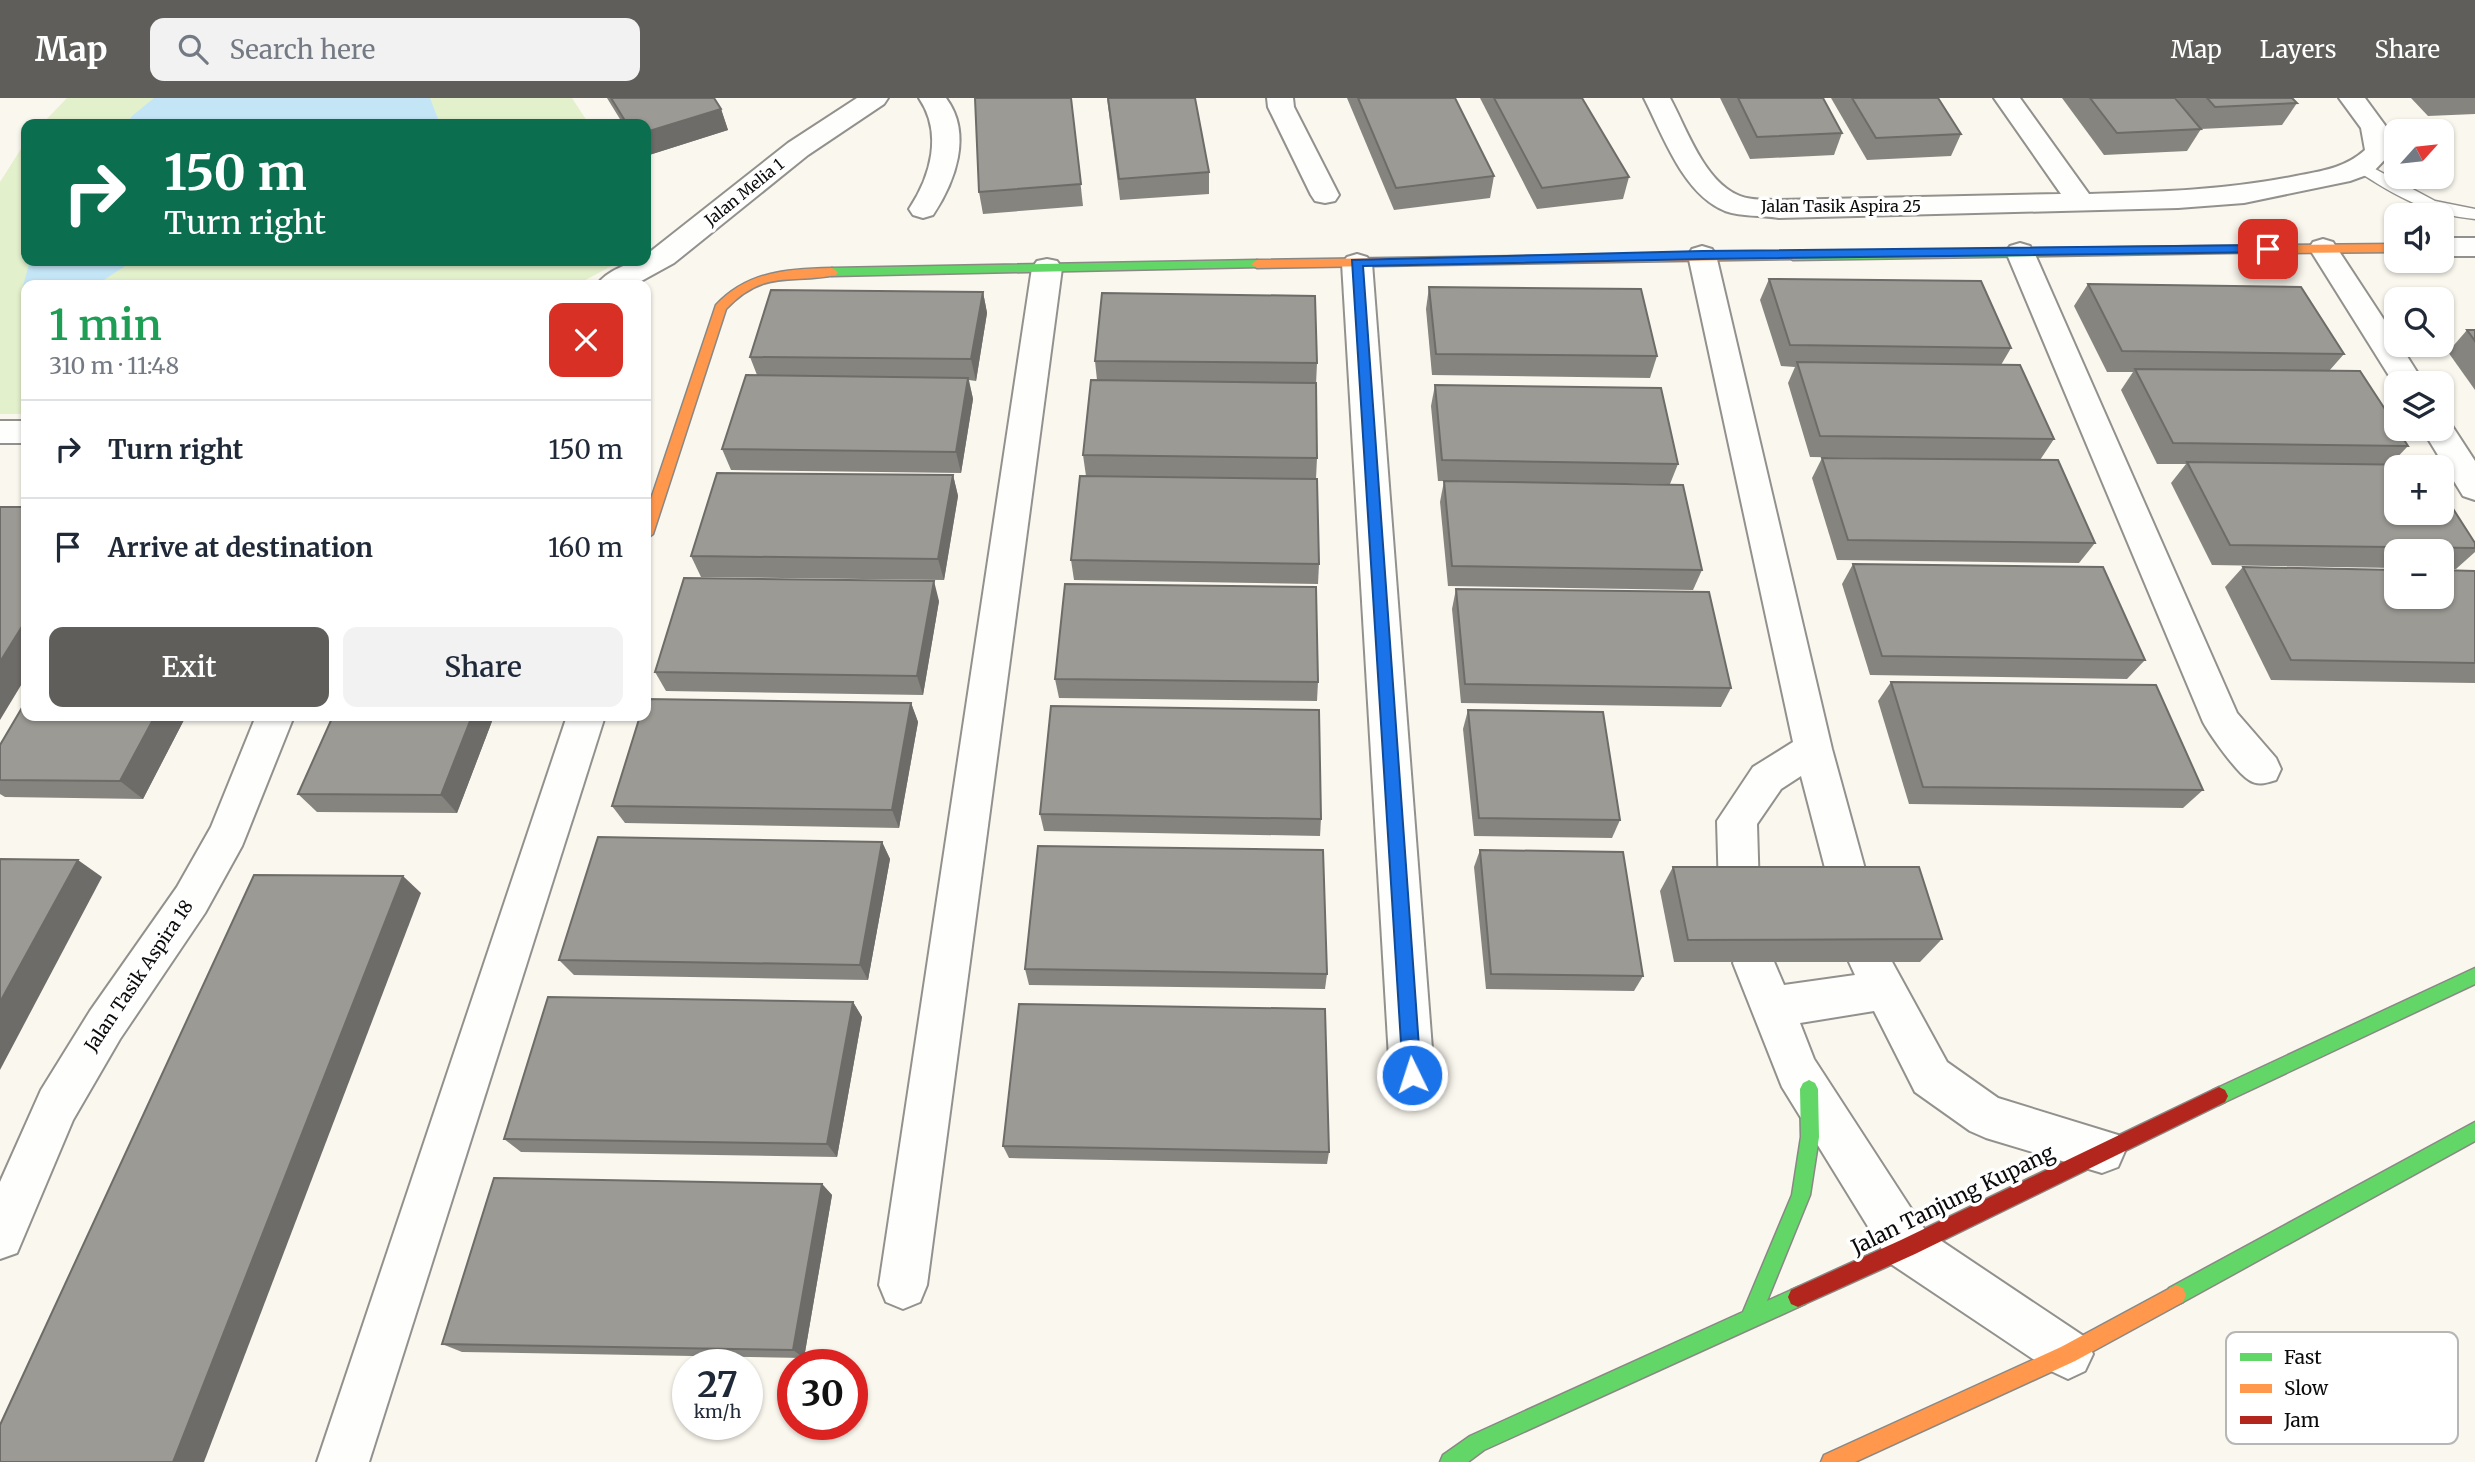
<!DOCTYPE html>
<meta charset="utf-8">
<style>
body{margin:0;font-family:Merriweather,serif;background:#f2f2f3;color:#1f2937;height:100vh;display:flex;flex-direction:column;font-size:26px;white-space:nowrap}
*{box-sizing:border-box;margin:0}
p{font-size:23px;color:#747a83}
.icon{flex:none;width:38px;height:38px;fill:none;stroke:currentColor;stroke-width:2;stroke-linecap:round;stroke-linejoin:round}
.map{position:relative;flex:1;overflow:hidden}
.details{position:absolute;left:21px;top:182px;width:630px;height:441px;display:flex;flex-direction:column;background:#fff;border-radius:14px;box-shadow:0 2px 5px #0004}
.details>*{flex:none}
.top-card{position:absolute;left:21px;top:21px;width:630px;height:147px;border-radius:14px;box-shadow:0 2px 5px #0004;background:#0b6e4f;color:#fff;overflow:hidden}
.needle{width:46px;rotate:63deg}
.buttons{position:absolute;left:2384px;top:21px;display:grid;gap:14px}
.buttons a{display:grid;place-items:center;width:70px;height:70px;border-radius:14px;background:#fff;box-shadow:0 2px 5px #0004;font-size:35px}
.speed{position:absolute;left:672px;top:1251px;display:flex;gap:14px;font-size:35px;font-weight:700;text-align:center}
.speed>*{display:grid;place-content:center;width:91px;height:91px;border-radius:50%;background:#fff;box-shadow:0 2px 5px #0004;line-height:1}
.speed small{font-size:18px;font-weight:400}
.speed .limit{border:10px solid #d22;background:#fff;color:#111}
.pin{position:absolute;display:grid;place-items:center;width:60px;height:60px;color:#fff;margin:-30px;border-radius:14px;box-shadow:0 4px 10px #0006}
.me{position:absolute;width:77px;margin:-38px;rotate:356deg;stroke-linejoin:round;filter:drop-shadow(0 0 5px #0008)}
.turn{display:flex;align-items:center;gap:24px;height:147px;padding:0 28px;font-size:32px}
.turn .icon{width:91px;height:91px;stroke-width:2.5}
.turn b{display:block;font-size:49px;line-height:60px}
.round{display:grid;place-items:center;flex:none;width:74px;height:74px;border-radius:14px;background:#f2f2f3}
.overview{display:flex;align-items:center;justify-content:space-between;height:119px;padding:0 28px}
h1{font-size:42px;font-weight:600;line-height:52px;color:#1e9e55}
.cta{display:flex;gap:14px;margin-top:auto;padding:14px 28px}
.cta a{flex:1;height:80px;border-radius:14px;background:#5f5e5a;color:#fff;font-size:28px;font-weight:600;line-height:80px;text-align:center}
.cta a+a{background:#f2f2f3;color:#1f2937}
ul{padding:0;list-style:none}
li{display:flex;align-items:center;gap:21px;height:98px;padding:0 28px;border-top:2px solid #e0e1e3}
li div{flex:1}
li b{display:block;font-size:26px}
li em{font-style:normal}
header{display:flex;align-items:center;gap:42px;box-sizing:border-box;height:98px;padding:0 35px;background:#5f5e5a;color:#fff}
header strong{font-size:33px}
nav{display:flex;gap:38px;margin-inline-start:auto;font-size:24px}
.search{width:490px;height:63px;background:#f2f2f3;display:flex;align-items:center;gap:18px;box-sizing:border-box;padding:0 24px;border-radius:14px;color:#747a83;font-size:26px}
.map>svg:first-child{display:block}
.green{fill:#e3f0cc}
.water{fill:#c3e5f6}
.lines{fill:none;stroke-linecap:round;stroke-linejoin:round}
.lane-casing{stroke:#93918d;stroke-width:3}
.street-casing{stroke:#93918d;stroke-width:4}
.fast-casing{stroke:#898884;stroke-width:3}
.slow-casing{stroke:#898884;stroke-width:3}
.jam-casing{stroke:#898884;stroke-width:3}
.lane{fill:#fefefc;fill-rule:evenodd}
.street{fill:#fefefc;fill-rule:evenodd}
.fast{fill:#63d668;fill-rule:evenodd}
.slow{fill:#ff974d;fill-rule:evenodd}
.jam{fill:#b3261e;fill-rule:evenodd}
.wall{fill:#86847f}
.shaded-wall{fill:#6d6c68}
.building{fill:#9c9a94;stroke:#6d6c68;stroke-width:2}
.route{fill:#1a73e8;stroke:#114b97;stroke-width:2}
.labels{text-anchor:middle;stroke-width:7;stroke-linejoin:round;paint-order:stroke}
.far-street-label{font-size:16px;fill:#0b0b0b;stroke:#fff}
.street-label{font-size:18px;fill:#0b0b0b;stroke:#fff}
.near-street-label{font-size:21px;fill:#0b0b0b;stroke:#fff}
.key{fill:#fff;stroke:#b6b6b6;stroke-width:2}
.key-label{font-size:19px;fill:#0b0b0b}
</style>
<header>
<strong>Map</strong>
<div class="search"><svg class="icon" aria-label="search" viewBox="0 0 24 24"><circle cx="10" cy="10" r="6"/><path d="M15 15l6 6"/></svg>Search here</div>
<nav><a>Map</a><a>Layers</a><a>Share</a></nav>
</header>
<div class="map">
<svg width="2475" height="1364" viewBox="0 0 2475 1364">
<rect width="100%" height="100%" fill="#faf7ee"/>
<g class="green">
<polygon points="67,0 572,0 589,26 42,26"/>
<polygon points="26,43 26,163 621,163 576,187 26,187 26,316 0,316 0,84"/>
</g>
<g class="water">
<polygon points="154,0 430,0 440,26 127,26 132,18"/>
<polygon points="30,163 133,163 96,187 26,187 26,203 21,195"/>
</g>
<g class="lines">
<defs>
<path id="lane" d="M2362,64L2435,103L2475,111V121C2429,117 2394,97 2356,72L2354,69L2356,66Z"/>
<g id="street">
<path d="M857,0H888L884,6L808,57L674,165L634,187H597C605,174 630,163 646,163V157L788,45Z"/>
<path d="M919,0H946C973,36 955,84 933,117L923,120L913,117L909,111C931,78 943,35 919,0Z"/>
<polygon points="1267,0 1293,0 1294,9 1339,97 1335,103 1325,105 1315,103 1311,97 1268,9"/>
<path d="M1644,0H1670C1687,31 1704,84 1740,98C1752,103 1767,101 1779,102L2061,96L1994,0H2020L2089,96C2161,94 2226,92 2296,78C2322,73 2345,70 2365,52L2361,30L2339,0H2365L2387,30L2392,54L2372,75L2350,83L2244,105L2178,110L1779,120C1761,117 1742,119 1725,113C1683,96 1663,37 1644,0Z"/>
<rect x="2441" y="140" width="34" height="18"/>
<polygon points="2323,141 2333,144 2396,240 2396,247 2400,247 2424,285 2396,285 2396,289 2309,150 2313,144"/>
<path d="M2020,145L2030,148L2034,154L2237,615L2276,660L2281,671L2276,682C2266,685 2258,688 2249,682C2237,675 2210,637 2203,624L2006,154L2010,148Z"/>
<polygon points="1702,148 1712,151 1716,157 1832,651 1871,793 1865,806 1851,811 1837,806 1831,793 1801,678 1781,691 1757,726 1759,794 1753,807 1739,812 1725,807 1719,794 1717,723 1753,669 1793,644 1688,157 1692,151"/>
<polygon points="1357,156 1367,159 1372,165 1434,977 1428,992 1412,998 1396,992 1390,977 1342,165 1347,159"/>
<polygon points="1047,161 1057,163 1062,170 927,1187 920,1204 903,1211 886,1204 879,1187 1032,170 1037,163"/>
<polygon points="2441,321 2449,323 2475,363 2475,402 2463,398 2422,331 2441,331"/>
<rect x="0" y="323" width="26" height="22"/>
<polygon points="256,618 294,618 242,748 205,815 120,941 73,1022 17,1155 0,1161 0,1084 41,992 90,913 177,789 211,729"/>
<polygon points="567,618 605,618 369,1364 317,1364"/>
<polygon points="1870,845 1885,851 1947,964 1998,1000 2118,1037 2125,1053 2118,1069 2102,1075 1986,1040 1970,1033 1915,994 1874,913 1800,925 1814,961 1925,1132 2085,1239 2093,1256 2085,1273 2068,1281 2051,1273 1891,1166 1782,989 1733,865 1739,852 1754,846 1769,852 1784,887 1855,877 1849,864 1855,851"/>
</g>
<g id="fast">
<polygon points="2287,147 2293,151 2291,154 1793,162 1787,158 1793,154"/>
<polygon points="1257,162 1263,166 1261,169 832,178 826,174 832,170"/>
<polygon points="2475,870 2475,886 2225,1004 2219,1007 2213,1004 2210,998 2213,992"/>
<polygon points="1809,982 1815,985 1818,991 1819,1039 1810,1097 1767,1203 1798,1189 1805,1192 1808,1199 1805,1206 1484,1352 1468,1364 1440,1364 1443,1357 1470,1338 1743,1214 1792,1097 1801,1039 1800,991 1803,985"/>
<polygon points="2475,1024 2475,1043 2183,1204 2176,1207 2169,1204 2166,1197 2169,1190"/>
</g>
<g id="slow">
<polygon points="2396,146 2396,154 2287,155 2281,151 2287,147"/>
<polygon points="1793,154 1797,155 1797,161 1257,170 1251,166 1257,162"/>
<path d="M832,170L838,174L836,177C790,186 764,171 726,211L653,436L646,441V416L716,207C748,173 788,171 832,170Z"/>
<polygon points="2176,1187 2183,1190 2186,1197 2183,1204 2075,1263 1855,1364 1821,1364 1824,1357 2061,1249"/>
</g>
<polygon id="jam" points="2219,989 2225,992 2228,998 2225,1004 1915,1156 1798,1209 1791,1206 1788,1199 1791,1192 1901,1142"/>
</defs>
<use href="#lane" class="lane-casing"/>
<use href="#street" class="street-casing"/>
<use href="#fast" class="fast-casing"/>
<use href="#slow" class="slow-casing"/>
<use href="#jam" class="jam-casing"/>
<use href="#lane" class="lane"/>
<use href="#street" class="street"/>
<use href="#fast" class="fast"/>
<use href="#slow" class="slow"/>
<use href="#jam" class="jam"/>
</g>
<g class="wall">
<polygon points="607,0 714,0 721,11 728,32 646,58 646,26 623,26"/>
<polygon points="1071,0 1083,108 983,116 979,94"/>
<polygon points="1107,0 1195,0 1209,74 1209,96 1120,102"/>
<polygon points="1347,0 1455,0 1494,78 1490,100 1394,112"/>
<polygon points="1480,0 1582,0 1629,79 1623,101 1537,111"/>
<polygon points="1720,0 1823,0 1842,35 1834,57 1750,61"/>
<polygon points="1831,0 1938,0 1961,36 1951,58 1867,62"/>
<polygon points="2062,0 2175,0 2201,31 2187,53 2104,57"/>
<polygon points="2176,0 2292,0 2297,5 2282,27 2201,31"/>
<polygon points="2411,0 2475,0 2475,16 2428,18"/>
<polygon points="1769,181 2011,250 2001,267 2054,341 2040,362 1810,359 1788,285 1795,269 1781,268 1760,202"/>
<polygon points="2088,186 2344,256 2329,273 2408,348 2390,367 2475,445 2475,454 2456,471 2441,471 2441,453 2396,453 2396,470 2212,467 2171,385 2186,366 2157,366 2121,292 2133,274 2107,274 2074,208"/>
<polygon points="1429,189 1657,258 1650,280 1432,277 1426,211"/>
<polygon points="983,194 987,215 976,283 969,282 973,301 961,375 731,372 722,351 757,277 750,259"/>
<polygon points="2467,232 2475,232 2475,292 2448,254"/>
<polygon points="1095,263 1317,265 1316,287 1317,360 1316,381 1086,378 1083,357 1097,282"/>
<polygon points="1435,287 1678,366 1670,386 1438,383 1431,308"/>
<polygon points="1822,360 2095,445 2079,465 1837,462 1812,380"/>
<polygon points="953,377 958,398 944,482 701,479 691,458"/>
<polygon points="1444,383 1702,472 1693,492 1448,488 1440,404"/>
<polygon points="1071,462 1319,466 1318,486 1074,482"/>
<polygon points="1853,466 2145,562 2127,581 1870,577 1842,486"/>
<polygon points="2243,469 2475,473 2475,585 2271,582 2225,489"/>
<polygon points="1456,491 1731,590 1721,609 1461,605 1452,511"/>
<polygon points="939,503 923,597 666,593 655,574"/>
<polygon points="1055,581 1318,584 1317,603 1059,600"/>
<polygon points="1891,584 2203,692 2183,710 1909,706 1878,603"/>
<polygon points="911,605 918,624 899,730 625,725 612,708"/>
<polygon points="1468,612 1620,722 1612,740 1474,738 1463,631"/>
<polygon points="26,618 186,618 143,701 5,699 0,696 0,647"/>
<polygon points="333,618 494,618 457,715 317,714 298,696"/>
<polygon points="1040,716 1321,721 1320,738 1044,733"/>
<polygon points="882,744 890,761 868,882 574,877 559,862"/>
<polygon points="1480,752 1643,878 1634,893 1486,891 1474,769"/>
<polygon points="1673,769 1942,841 1920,864 1674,864 1660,793"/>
<polygon points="1025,871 1327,876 1325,891 1029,887"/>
<polygon points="853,904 862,919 837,1059 521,1054 504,1041"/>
<polygon points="1003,1048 1329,1054 1327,1066 1009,1060"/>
<polygon points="822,1086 832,1097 804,1260 462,1254 442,1246"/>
</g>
<g class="shaded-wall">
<polygon points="721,11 728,32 646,58 646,34"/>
<polygon points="983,194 987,215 976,283 971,261"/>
<polygon points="968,280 973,301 961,375 956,354"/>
<polygon points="953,377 958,398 944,482 938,461"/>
<polygon points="934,483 939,503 923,597 917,578"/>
<polygon points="26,522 26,579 0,622 0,564"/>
<polygon points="911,605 918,624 899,730 892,712"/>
<polygon points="155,618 186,618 143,701 120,683"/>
<polygon points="472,618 494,618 457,715 441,697"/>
<polygon points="882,744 890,761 868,882 860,867"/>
<polygon points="78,762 102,779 0,972 0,904"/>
<polygon points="403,778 421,795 204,1364 173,1364"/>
<polygon points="853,904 862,919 837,1059 827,1046"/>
<polygon points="822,1086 832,1097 804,1260 793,1252"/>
</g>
<g class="building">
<polygon points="611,0 714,0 721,11 646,34 646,26 627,26"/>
<polygon points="975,0 1071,0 1081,86 979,94"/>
<polygon points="1108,0 1195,0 1209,74 1119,81"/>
<polygon points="1358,0 1455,0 1494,78 1396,90"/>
<polygon points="1494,0 1582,0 1629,79 1542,90"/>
<polygon points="1738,0 1823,0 1842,35 1757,39"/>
<polygon points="1852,0 1938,0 1961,36 1876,40"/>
<polygon points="2090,0 2175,0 2201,31 2117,35"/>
<polygon points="2207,0 2292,0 2297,5 2215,9"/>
<polygon points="1769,181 1981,183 2011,250 1790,247"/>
<polygon points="2088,186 2301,189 2344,256 2122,253"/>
<polygon points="1429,189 1641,191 1657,258 1436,256"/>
<polygon points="771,192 983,194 971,261 750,259"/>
<polygon points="1102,195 1315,198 1317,265 1095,263"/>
<polygon points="2467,232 2475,232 2475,243"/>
<polygon points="1797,264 2020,267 2054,341 1820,338"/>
<polygon points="2135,271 2360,273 2396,328 2396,331 2397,331 2408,348 2173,345"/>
<polygon points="746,277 968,280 956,354 722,351"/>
<polygon points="1091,282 1316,285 1317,360 1083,357"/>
<polygon points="1435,287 1661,290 1678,366 1442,362"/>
<polygon points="1822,360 2058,362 2095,445 1848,442"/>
<polygon points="2187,364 2425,367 2426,369 2396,369 2396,415 2441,415 2441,392 2475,445 2475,450 2230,447"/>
<polygon points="717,375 953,377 938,461 691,458"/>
<polygon points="1080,378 1317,381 1319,466 1071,462"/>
<polygon points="1444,383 1683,387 1702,472 1452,468"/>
<polygon points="0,409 26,409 26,522 0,564"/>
<polygon points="1853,466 2103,469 2145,562 1882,558"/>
<polygon points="2243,469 2396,472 2396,499 2441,499 2441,472 2475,473 2475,565 2291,562"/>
<polygon points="684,480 934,483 917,578 655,574"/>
<polygon points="1065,486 1316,489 1318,584 1055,581"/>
<polygon points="1456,491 1709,494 1731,590 1465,586"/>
<polygon points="1891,584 2156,587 2203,692 1923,689"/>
<polygon points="646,601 911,605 892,712 612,708 640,618 646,618"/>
<polygon points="26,603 26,618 155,618 120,683 0,682 0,647"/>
<polygon points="1051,608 1319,612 1321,721 1040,716"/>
<polygon points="1468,612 1603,614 1620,722 1479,720"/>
<polygon points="333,618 472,618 441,697 298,696"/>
<polygon points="598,739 882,744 860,867 559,862"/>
<polygon points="1038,748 1323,752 1327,876 1025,871"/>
<polygon points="1480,752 1623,754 1643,878 1491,876"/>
<polygon points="0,761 78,762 0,904"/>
<polygon points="1673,769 1919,769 1942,841 1688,842"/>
<polygon points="254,777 403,778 173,1364 0,1364 0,1327"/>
<polygon points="548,899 853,904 827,1046 504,1041"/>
<polygon points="1019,906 1325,911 1329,1054 1003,1048"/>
<polygon points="494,1080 822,1086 793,1252 442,1246"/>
</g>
<polygon class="route" points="2268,147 2272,148 2272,154 1702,161 1363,168 1421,977 1418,983 1412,985 1406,983 1403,977 1352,162 1702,153"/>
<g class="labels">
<g class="far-street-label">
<text transform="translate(744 94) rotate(-39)" y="6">Jalan Melia 1</text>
<text x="1841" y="114">Jalan Tasik Aspira 25</text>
</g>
<g class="street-label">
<text transform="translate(139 878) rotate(-56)" y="6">Jalan Tasik Aspira 18</text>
</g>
<g class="near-street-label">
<text transform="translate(1953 1102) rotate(-26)" y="7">Jalan Tanjung Kupang</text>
</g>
</g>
<rect x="2226" y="1234" width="232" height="112" rx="10" class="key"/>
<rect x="2240" y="1255" width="32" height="8" fill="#63d668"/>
<rect x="2240" y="1286" width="32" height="9" fill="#ff974d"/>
<rect x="2240" y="1318" width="32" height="8" fill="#b3261e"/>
<g class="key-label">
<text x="2284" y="1266">Fast</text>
<text x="2284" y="1297">Slow</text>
<text x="2284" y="1329">Jam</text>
</g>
</svg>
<div class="buttons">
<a><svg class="needle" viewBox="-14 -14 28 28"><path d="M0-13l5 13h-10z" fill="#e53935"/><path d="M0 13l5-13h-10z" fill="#747a83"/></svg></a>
<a><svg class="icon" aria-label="sound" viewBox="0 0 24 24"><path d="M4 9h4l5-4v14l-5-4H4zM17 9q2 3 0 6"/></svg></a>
<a><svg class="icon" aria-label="search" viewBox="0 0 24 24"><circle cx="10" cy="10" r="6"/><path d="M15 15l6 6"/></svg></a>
<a><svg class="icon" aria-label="layers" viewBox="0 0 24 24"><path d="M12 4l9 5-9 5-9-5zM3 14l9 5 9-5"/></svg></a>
<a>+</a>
<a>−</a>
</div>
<div class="speed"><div>27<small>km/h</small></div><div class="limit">30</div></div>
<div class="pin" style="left:2268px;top:151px;background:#d93025"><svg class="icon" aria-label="arrive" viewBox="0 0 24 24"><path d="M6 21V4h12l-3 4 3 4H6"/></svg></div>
<svg class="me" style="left:1412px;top:977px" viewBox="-20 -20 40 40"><circle r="17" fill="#1a73e8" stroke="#fff" stroke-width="3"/><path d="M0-11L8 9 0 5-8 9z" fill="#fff"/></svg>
<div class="top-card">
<div class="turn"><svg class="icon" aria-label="right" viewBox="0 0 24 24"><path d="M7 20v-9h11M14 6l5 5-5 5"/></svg><div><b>150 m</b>Turn right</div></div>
</div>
<section class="details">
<div class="overview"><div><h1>1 min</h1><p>310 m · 11:48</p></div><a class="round" style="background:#d93025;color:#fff"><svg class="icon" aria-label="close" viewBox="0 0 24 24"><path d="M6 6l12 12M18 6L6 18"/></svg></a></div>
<ul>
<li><svg class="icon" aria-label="right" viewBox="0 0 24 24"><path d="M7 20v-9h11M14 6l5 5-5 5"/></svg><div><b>Turn right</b></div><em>150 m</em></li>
<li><svg class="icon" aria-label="arrive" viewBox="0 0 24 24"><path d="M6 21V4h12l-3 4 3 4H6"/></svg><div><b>Arrive at destination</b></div><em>160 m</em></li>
</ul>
<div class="cta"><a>Exit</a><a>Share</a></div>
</section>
</div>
